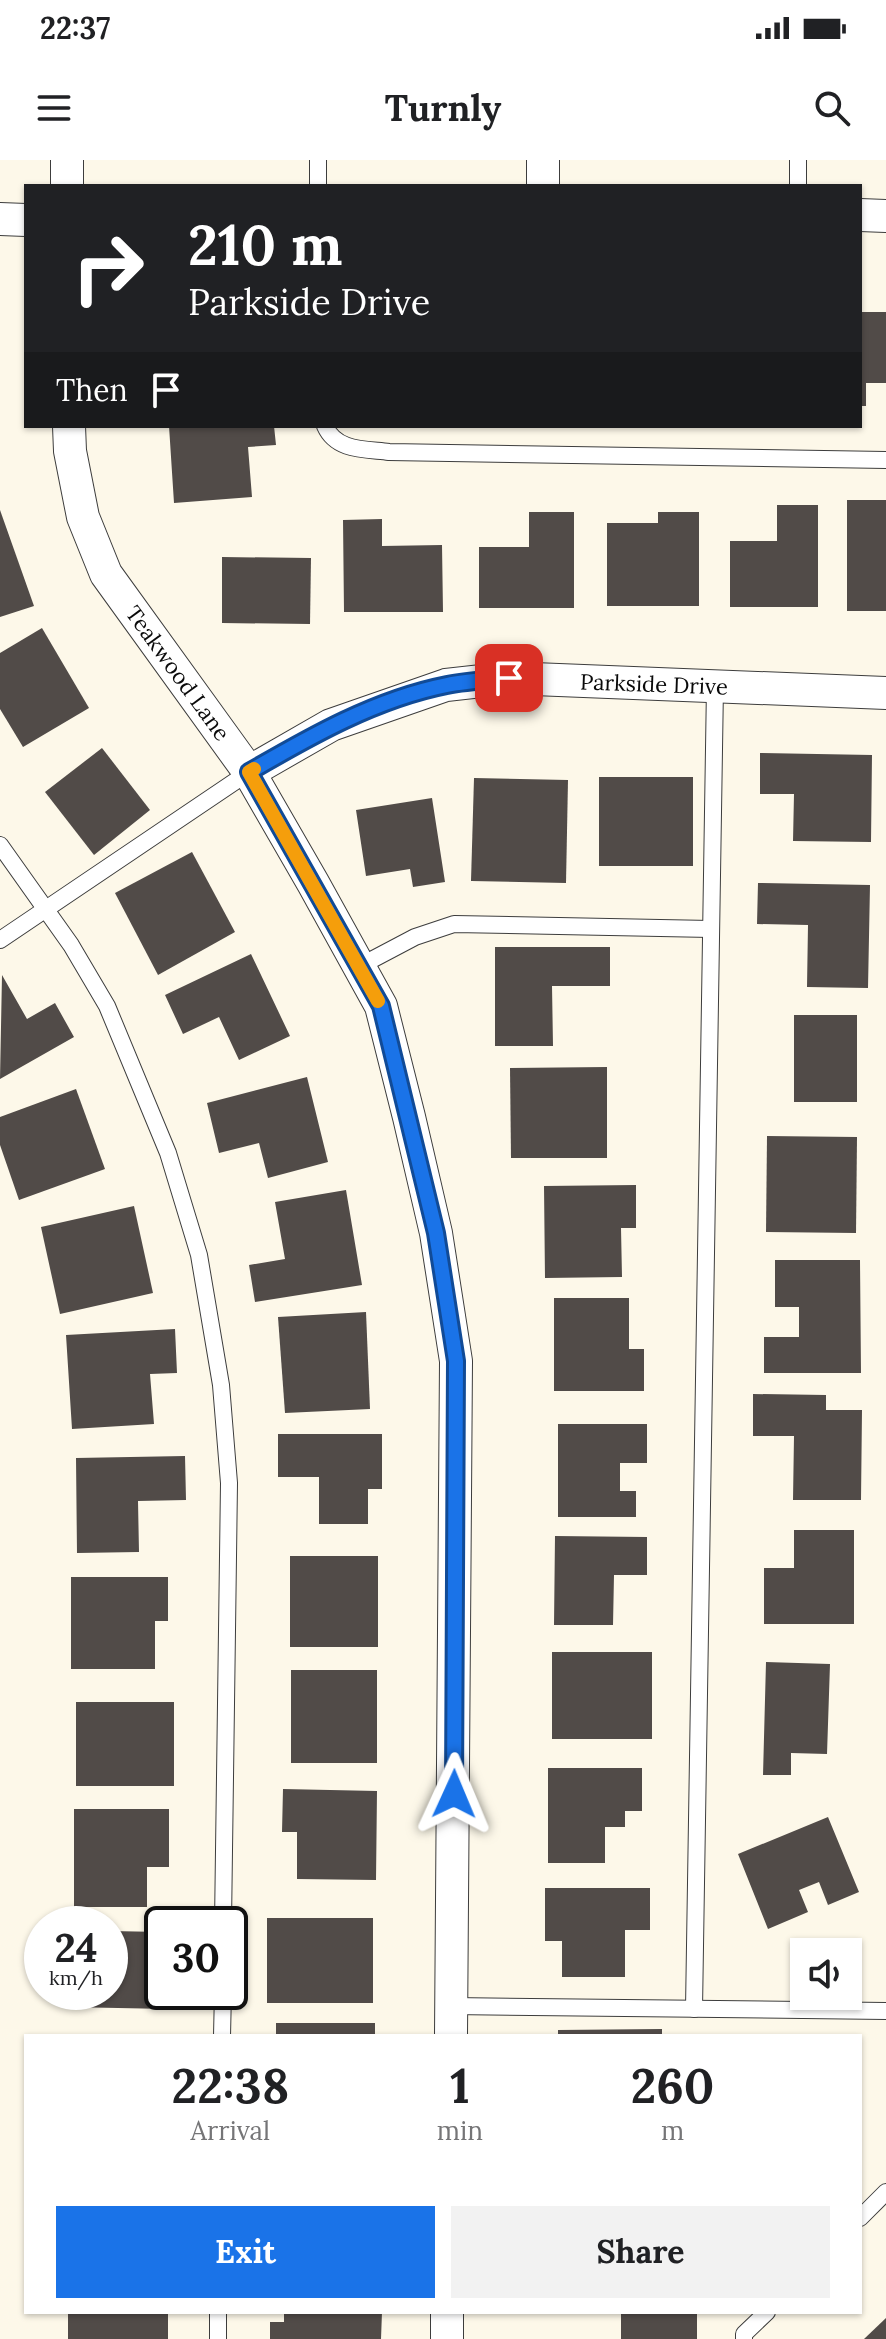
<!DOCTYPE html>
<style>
body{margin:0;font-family:Lora,serif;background:#f2f2f2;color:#202124;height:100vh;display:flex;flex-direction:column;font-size:30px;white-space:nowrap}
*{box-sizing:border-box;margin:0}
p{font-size:26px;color:#757577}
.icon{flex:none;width:44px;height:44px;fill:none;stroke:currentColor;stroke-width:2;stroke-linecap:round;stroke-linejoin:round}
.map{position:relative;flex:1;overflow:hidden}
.drawer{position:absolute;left:24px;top:1874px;width:838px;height:280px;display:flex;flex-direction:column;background:#fff;border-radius:0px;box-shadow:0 2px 6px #0004}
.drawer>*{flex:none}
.top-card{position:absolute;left:24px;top:24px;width:838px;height:244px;border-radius:0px;box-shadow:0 2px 6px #0004;background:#202124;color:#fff;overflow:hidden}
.buttons{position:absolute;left:790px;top:1778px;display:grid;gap:16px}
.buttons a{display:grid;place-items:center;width:72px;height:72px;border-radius:0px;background:#fff;box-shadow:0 2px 6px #0004;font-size:40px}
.speed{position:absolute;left:24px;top:1746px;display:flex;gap:16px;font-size:40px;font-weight:700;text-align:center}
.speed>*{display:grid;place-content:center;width:104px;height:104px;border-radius:50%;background:#fff;box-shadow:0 2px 6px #0004;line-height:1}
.speed small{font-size:20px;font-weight:400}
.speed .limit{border:4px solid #111;border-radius:12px;background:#fff;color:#111}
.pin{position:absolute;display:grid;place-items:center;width:68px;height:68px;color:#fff;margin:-34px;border-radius:16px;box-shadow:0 4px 12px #0006}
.me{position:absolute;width:88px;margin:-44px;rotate:1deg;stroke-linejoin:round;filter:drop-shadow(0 0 6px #0008)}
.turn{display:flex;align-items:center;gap:28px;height:168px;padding:0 32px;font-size:36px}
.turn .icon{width:104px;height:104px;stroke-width:2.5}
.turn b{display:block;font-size:56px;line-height:68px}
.then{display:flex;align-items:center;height:76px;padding:0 32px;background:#0003;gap:16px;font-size:30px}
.eta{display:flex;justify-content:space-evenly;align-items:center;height:136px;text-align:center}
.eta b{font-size:48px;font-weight:700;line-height:56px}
.action{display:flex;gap:16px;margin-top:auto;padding:16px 32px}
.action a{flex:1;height:92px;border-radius:0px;background:#1a73e8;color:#fff;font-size:32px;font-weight:700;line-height:92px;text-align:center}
.action a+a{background:#f2f2f2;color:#202124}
.status{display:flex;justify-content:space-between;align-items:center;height:56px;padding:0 40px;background:#fff;direction:ltr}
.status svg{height:22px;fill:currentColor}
header{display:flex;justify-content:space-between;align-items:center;height:104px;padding:0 32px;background:#fff;font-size:36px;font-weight:700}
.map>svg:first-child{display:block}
.building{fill:#514b48}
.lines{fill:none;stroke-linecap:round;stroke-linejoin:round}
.lane-casing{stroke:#3d3d3d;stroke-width:18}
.street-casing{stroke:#3d3d3d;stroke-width:34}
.lane{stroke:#fff;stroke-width:16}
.street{stroke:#fff;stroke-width:32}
.route-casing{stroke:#114b97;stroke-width:20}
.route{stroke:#1a73e8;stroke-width:14}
.slow{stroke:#f59e0b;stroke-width:14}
.labels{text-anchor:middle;stroke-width:8;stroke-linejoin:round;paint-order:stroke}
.street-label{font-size:22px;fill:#0a0a0a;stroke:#fff}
</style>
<div class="status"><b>22:37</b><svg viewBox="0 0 49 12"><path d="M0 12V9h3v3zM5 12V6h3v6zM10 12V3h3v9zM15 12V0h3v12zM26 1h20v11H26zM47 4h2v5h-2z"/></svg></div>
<header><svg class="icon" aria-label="menu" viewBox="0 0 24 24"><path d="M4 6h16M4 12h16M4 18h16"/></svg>Turnly<svg class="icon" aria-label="search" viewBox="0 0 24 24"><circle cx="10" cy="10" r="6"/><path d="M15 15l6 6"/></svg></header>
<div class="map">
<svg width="886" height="2179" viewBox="0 0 886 2179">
<rect width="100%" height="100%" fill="#fdf8e9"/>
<g class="building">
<polygon points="860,152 886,152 886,223 866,223 866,246 860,246"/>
<polygon points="169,266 274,266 276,285 248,287 252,337 174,343"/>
<rect x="847" y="340" width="39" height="111"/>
<polygon points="777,345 818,345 818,447 730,447 730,381 777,381"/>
<polygon points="0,350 34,446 0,457"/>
<polygon points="529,352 574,352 574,448 479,448 479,387 529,387"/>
<polygon points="658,352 699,352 699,446 607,446 607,363 658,363"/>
<polygon points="382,359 382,386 442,385 443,452 344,452 343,360"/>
<polygon points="222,397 311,398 310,464 222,463"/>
<polygon points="42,468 89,548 23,587 0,549 0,493"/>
<polygon points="102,588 150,650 94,695 45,632"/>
<polygon points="760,593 872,595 871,682 793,681 794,634 760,634"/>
<rect x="599" y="617" width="94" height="89"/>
<polygon points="474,618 568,620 566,723 471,721"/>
<polygon points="432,638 445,722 413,727 410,709 366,716 356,650"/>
<polygon points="192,692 235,772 158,815 115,733"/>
<polygon points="758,723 870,725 868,828 807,827 808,765 757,764"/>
<polygon points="495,787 610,787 610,826 552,826 553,886 495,886"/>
<polygon points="251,794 290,876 239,900 219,857 183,874 165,835"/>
<polygon points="2,815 27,859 55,843 74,877 0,919"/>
<rect x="794" y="855" width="63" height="87"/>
<polygon points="607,907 607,998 511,998 510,908"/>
<polygon points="307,917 328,1002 268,1018 259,983 219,993 207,943"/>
<polygon points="76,929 105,1009 19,1040 0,985 0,957"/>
<polygon points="767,976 857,977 856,1073 766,1072"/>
<polygon points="636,1025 636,1068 621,1068 622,1117 545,1118 544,1026"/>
<polygon points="346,1030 362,1125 255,1142 249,1105 285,1099 275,1042"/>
<polygon points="134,1046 153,1133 60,1154 41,1067"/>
<polygon points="775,1100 860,1100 861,1213 764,1213 764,1177 799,1177 799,1147 775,1147"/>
<polygon points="554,1138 629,1138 629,1189 644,1189 644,1231 554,1231"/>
<polygon points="366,1152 370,1249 285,1253 278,1157"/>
<polygon points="175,1169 177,1213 150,1214 154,1264 72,1269 66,1175"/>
<polygon points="753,1234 826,1235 826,1250 862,1250 861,1340 793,1340 794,1276 753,1276"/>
<polygon points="558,1264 647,1264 647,1303 620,1303 620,1331 636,1331 636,1357 558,1357"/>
<polygon points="278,1274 382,1274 382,1329 368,1329 368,1364 319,1364 319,1317 278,1317"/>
<polygon points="185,1296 186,1340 138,1341 139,1392 77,1393 76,1298"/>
<polygon points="794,1370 854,1370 854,1464 764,1464 764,1408 794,1408"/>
<polygon points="555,1376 647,1377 647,1415 614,1415 613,1465 554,1465"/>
<rect x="290" y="1396" width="88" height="91"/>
<polygon points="71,1417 168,1417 168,1461 155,1461 155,1509 71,1509"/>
<rect x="552" y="1492" width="100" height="87"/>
<polygon points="766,1502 830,1504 827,1594 791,1593 791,1615 763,1615"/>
<rect x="291" y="1510" width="86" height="93"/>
<rect x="76" y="1542" width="98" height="84"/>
<polygon points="548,1608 642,1608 642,1651 625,1651 625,1667 605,1667 605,1703 548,1703"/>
<polygon points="283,1629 377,1631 376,1720 297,1719 297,1672 282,1672"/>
<polygon points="74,1649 169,1649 169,1707 147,1707 147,1747 74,1747"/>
<polygon points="828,1657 859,1732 828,1745 819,1722 799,1730 808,1752 768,1769 738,1694"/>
<polygon points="545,1728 650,1728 650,1770 625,1770 625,1817 562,1817 562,1781 545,1781"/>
<rect x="267" y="1758" width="106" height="85"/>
<polygon points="110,1771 162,1772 162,1832 168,1832 168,1849 68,1847 69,1832 110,1832"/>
<rect x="276" y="1863" width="99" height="13"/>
<polygon points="662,1869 662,1876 558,1876 558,1870"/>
<rect x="68" y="2152" width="100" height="27"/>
<polygon points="284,2152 382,2152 381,2179 270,2179 270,2162 284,2162"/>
<rect x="621" y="2152" width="76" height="27"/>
<polygon points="886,2158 886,2179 864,2179"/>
</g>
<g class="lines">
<defs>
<g id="lane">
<polyline points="318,26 318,0"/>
<polyline points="798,26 798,0"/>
<path d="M325,266C336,291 364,289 389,292L886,300"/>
<polyline points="0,685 71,785 107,846 168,993 199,1095 221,1225 229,1323 223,1764"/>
<polyline points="0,780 249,612"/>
<polyline points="360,806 415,777 454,764 711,769"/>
<polyline points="451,1846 886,1851"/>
<polyline points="694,1849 715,526"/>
<polyline points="222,1876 223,1832"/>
<polyline points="860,2058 886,2032"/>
<polyline points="218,2179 218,2152"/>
<polyline points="744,2179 744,2174 767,2152"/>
</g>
<g id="street">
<polyline points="67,0 67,26"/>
<polyline points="543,26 543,0"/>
<polyline points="860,55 886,56"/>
<polyline points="0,59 26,60"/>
<polyline points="69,266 70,291 83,357 106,414 249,612 313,723 381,846 409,957 436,1073 456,1201 451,1876"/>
<polyline points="249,612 331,565 446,525 509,518 886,533"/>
<polyline points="447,2179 447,2152"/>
</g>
</defs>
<use href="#lane" class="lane-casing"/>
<use href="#street" class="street-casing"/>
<use href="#lane" class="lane"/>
<use href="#street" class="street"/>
</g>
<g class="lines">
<defs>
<path id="route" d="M454,1634L456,1201L436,1073L381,846L249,612C311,576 376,539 447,525C467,521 488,520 509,518"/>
</defs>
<use href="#route" class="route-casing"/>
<use href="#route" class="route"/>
<polyline class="slow" points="254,609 249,612 378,841"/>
</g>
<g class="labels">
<g class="street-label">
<text transform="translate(178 513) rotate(54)" y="8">Teakwood Lane</text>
<text transform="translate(654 524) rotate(2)" y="8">Parkside Drive</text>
</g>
</g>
</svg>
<div class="buttons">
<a><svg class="icon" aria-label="sound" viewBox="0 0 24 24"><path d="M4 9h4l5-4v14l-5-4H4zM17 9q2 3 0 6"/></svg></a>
</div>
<div class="speed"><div>24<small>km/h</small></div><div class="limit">30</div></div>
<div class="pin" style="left:509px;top:518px;background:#d93025"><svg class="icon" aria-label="arrive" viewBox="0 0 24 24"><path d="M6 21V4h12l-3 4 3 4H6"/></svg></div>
<svg class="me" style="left:454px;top:1634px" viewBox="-20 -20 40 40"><path d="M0-17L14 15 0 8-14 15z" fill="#1a73e8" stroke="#fff" stroke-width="4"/></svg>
<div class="top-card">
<div class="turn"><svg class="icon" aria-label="right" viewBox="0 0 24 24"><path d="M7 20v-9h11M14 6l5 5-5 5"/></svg><div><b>210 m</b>Parkside Drive</div></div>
<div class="then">Then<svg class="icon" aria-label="arrive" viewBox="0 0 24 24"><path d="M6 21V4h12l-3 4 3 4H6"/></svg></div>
</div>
<section class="drawer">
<div class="eta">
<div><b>22:38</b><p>Arrival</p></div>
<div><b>1</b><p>min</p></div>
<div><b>260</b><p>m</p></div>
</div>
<div class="action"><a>Exit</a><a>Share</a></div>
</section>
</div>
